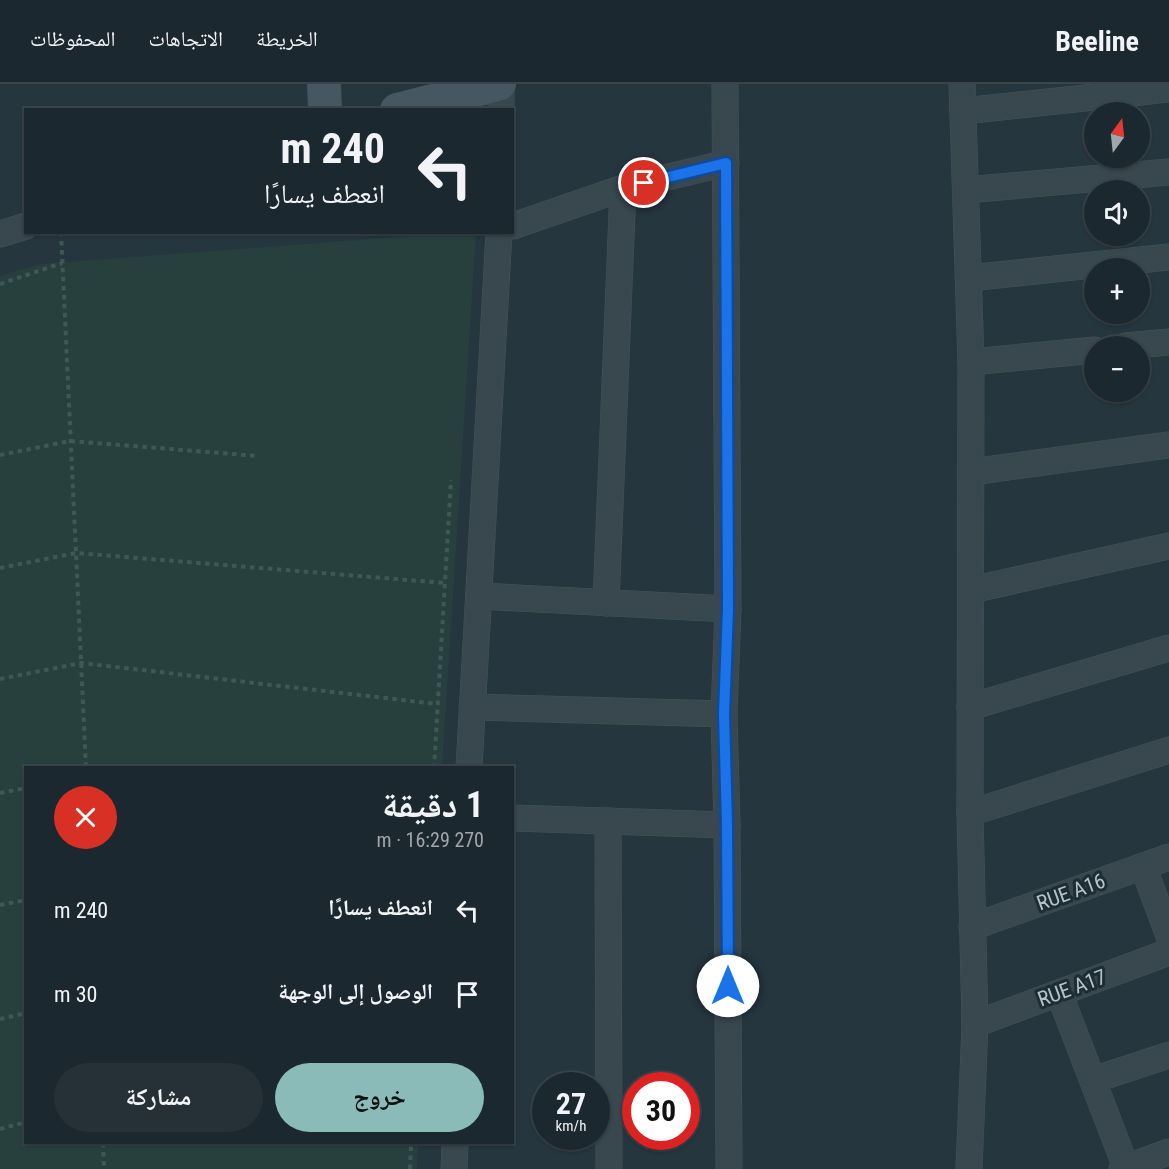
<!DOCTYPE html>
<html lang="ar">
<meta charset="utf-8">
<style>
body{margin:0;font-family:"Roboto Condensed","Noto Naskh Arabic",sans-serif;background:#253037;color:#f1f3f6;direction:rtl;height:100vh;display:flex;flex-direction:column;font-size:22px;white-space:nowrap}
*{box-sizing:border-box;margin:0}
p{font-size:20px;color:#a0a6aa}
.icon{flex:none;width:33px;height:33px;fill:none;stroke:currentColor;stroke-width:2;stroke-linecap:round;stroke-linejoin:round}
.map{position:relative;flex:1;overflow:hidden;direction:ltr}
.drawer{position:absolute;left:24px;top:682px;width:490px;height:378px;display:flex;flex-direction:column;background:#1c282f;border-radius:0px;box-shadow:0 2px 4px #0004,0 0 0 2px #3a444b;direction:rtl}
.drawer>*{flex:none}
.hud{position:absolute;left:24px;top:24px;width:490px;height:126px;border-radius:0px;box-shadow:0 2px 4px #0004,0 0 0 2px #3a444b;direction:rtl;background:#1c282f;color:#f1f3f6;overflow:hidden}
.needle{width:39px;rotate:15deg}
.buttons{position:absolute;left:1084px;top:18px;display:grid;gap:12px}
.buttons a{display:grid;place-items:center;width:66px;height:66px;border-radius:50%;background:#1c282f;box-shadow:0 2px 4px #0004,0 0 0 2px #3a444b;font-size:30px}
.speed{position:absolute;left:532px;top:988px;display:flex;gap:12px;font-size:30px;font-weight:700;text-align:center}
.speed>*{display:grid;place-content:center;width:78px;height:78px;border-radius:50%;background:#1c282f;box-shadow:0 2px 4px #0004,0 0 0 2px #3a444b;line-height:1}
.speed small{font-size:15px;font-weight:400}
.speed .limit{border:9px solid #d22;background:#fff;color:#111}
.pin{position:absolute;display:grid;place-items:center;width:51px;height:51px;color:#fff;margin:-26px;border:3px solid #fff;border-radius:50%;box-shadow:0 2px 6px #0007}
.me{position:absolute;width:66px;margin:-33px;rotate:0deg;stroke-linejoin:round;filter:drop-shadow(0 0 4px #0008)}
.turn{display:flex;align-items:center;gap:21px;height:126px;padding:0 30px;font-size:27px}
.turn .icon{width:78px;height:78px;stroke-width:2.5}
.turn b{display:block;font-size:42px;line-height:51px}
.round{display:grid;place-items:center;flex:none;width:63px;height:63px;border-radius:32px;background:#253037}
.summary{display:flex;align-items:center;justify-content:space-between;height:102px;padding:0 30px}
h1{font-size:36px;font-weight:700;line-height:45px}
.primary-button{display:flex;gap:12px;margin-top:auto;padding:12px 30px}
.primary-button a{flex:1;height:69px;border-radius:36px;background:#8bbbb9;color:#111;font-size:24px;font-weight:700;line-height:69px;text-align:center}
.primary-button a+a{background:#253037;color:#f1f3f6}
ul{padding:0;list-style:none}
li{display:flex;align-items:center;gap:18px;height:84px;padding:0 30px}
li div{flex:1}
li b{display:block;font-size:22px}
li em{font-style:normal}
header{display:flex;align-items:center;gap:36px;box-sizing:border-box;height:84px;padding:0 30px;background:#1c282f;border-bottom:2px solid #3a444b}
header strong{font-size:28px}
nav{display:flex;gap:33px;margin-inline-start:auto;font-size:21px}
.map>svg:first-child{display:block}
.green{fill:#27403e}
.lines{fill:none;stroke-linecap:round;stroke-linejoin:round}
.street-casing{stroke:#46535b;stroke-width:27}
.secondary-casing{stroke:#46535b;stroke-width:34}
.path{stroke:#405855;stroke-width:4;stroke-dasharray:4.5 4.5;stroke-linecap:butt}
.street{stroke:#39474f;stroke-width:26}
.secondary{stroke:#475762;stroke-width:33}
.route-casing{stroke:#114b97;stroke-width:15}
.route{stroke:#1a73e8;stroke-width:10}
.labels{text-anchor:middle;stroke-width:6;stroke-linejoin:round;paint-order:stroke}
.street-label{font-size:21px;fill:#b6c2ca;stroke:#1e2c34}
</style>
<header>
<strong>Beeline</strong>
<nav><a>الخريطة</a><a>الاتجاهات</a><a>المحفوظات</a></nav>
</header>
<div class="map">
<svg width="1169" height="1085" viewBox="0 0 1169 1085">
<rect width="100%" height="100%" fill="#25363f"/>
<polygon class="green" points="464,148 476,149 442,684 26,684 26,1059 418,1059 417,1085 0,1085 0,192 41,180"/>
<g class="lines">
<defs>
<g id="street">
<polyline points="725,0 728,525 724,630 727,741 729,1085"/>
<polyline points="962,0 971,278 970,729 975,940 969,1085"/>
<polyline points="501,26 501,0"/>
<polyline points="963,27 1169,5"/>
<polyline points="966,106 1169,88"/>
<polyline points="513,142 623,104 726,79"/>
<polyline points="0,150 26,142"/>
<polyline points="969,194 1169,173"/>
<polyline points="1126,262 1169,258"/>
<polyline points="971,278 1095,266"/>
<polyline points="971,388 1169,361"/>
<polyline points="971,506 1169,462"/>
<polyline points="479,512 728,525"/>
<polyline points="606,519 623,104"/>
<polyline points="472,623 724,630"/>
<polyline points="970,623 1169,564"/>
<polyline points="469,684 499,148"/>
<polyline points="970,729 1169,666"/>
<polyline points="513,734 727,741"/>
<polyline points="608,737 609,1085"/>
<polyline points="1143,782 1169,852"/>
<polyline points="972,843 1169,773"/>
<polyline points="1059,909 1126,1083"/>
<polyline points="975,940 1169,868"/>
<polyline points="1093,996 1169,971"/>
<polyline points="454,1085 455,1059"/>
<polyline points="1122,1085 1169,1068"/>
</g>
<g id="secondary">
<polyline points="324,0 325,26"/>
<polyline points="397,26 499,0"/>
</g>
</defs>
<use href="#street" class="street-casing"/>
<use href="#secondary" class="secondary-casing"/>
<g class="path">
<polyline points="61,148 86,684"/>
<polyline points="0,200 62,179"/>
<polyline points="0,371 70,357 258,372"/>
<polyline points="0,484 76,469 445,499"/>
<polyline points="0,595 81,579 437,620"/>
<polyline points="434,684 451,396"/>
<polyline points="0,709 26,704"/>
<polyline points="0,821 26,816"/>
<polyline points="0,935 26,929"/>
<polyline points="0,1045 26,1038"/>
<polyline points="103,1059 104,1085"/>
<polyline points="410,1085 411,1059"/>
</g>
<use href="#street" class="street"/>
<use href="#secondary" class="secondary"/>
</g>
<g class="lines">
<defs>
<polyline id="route" points="644,99 726,79 728,525 724,630 727,741 728,902"/>
</defs>
<use href="#route" class="route-casing"/>
<use href="#route" class="route"/>
</g>
<g class="labels">
<g class="street-label">
<text transform="translate(1071 808) rotate(-20)" y="7">RUE A16</text>
<text transform="translate(1072 904) rotate(-20)" y="7">RUE A17</text>
</g>
</g>
</svg>
<div class="buttons">
<a><svg class="needle" viewBox="-14 -14 28 28"><path d="M0-13l5 13h-10z" fill="#e53935"/><path d="M0 13l5-13h-10z" fill="#a0a6aa"/></svg></a>
<a><svg class="icon" aria-label="sound" viewBox="0 0 24 24"><path d="M4 9h4l5-4v14l-5-4H4zM17 9q2 3 0 6"/></svg></a>
<a>+</a>
<a>−</a>
</div>
<div class="speed"><div>27<small>km/h</small></div><div class="limit">30</div></div>
<div class="pin" style="left:644px;top:99px;background:#d93025"><svg class="icon" aria-label="arrive" viewBox="0 0 24 24"><path d="M6 21V4h12l-3 4 3 4H6"/></svg></div>
<svg class="me" style="left:728px;top:902px" viewBox="-20 -20 40 40"><circle r="19" fill="#fff"/><path d="M0-13L10 11 0 6-10 11z" fill="#1a73e8"/></svg>
<div class="hud">
<div class="turn"><svg class="icon" aria-label="left" viewBox="0 0 24 24"><path d="M17 20v-9H6M10 6l-5 5 5 5"/></svg><div><b>240 m</b>انعطف يسارًا</div></div>
</div>
<section class="drawer">
<div class="summary"><div><h1>1 دقيقة</h1><p>270 m · 16:29</p></div><a class="round" style="background:#d93025;color:#fff"><svg class="icon" aria-label="close" viewBox="0 0 24 24"><path d="M6 6l12 12M18 6L6 18"/></svg></a></div>
<ul>
<li><svg class="icon" aria-label="left" viewBox="0 0 24 24"><path d="M17 20v-9H6M10 6l-5 5 5 5"/></svg><div><b>انعطف يسارًا</b></div><em>240 m</em></li>
<li><svg class="icon" aria-label="arrive" viewBox="0 0 24 24"><path d="M6 21V4h12l-3 4 3 4H6"/></svg><div><b>الوصول إلى الوجهة</b></div><em>30 m</em></li>
</ul>
<div class="primary-button"><a>خروج</a><a>مشاركة</a></div>
</section>
</div>
